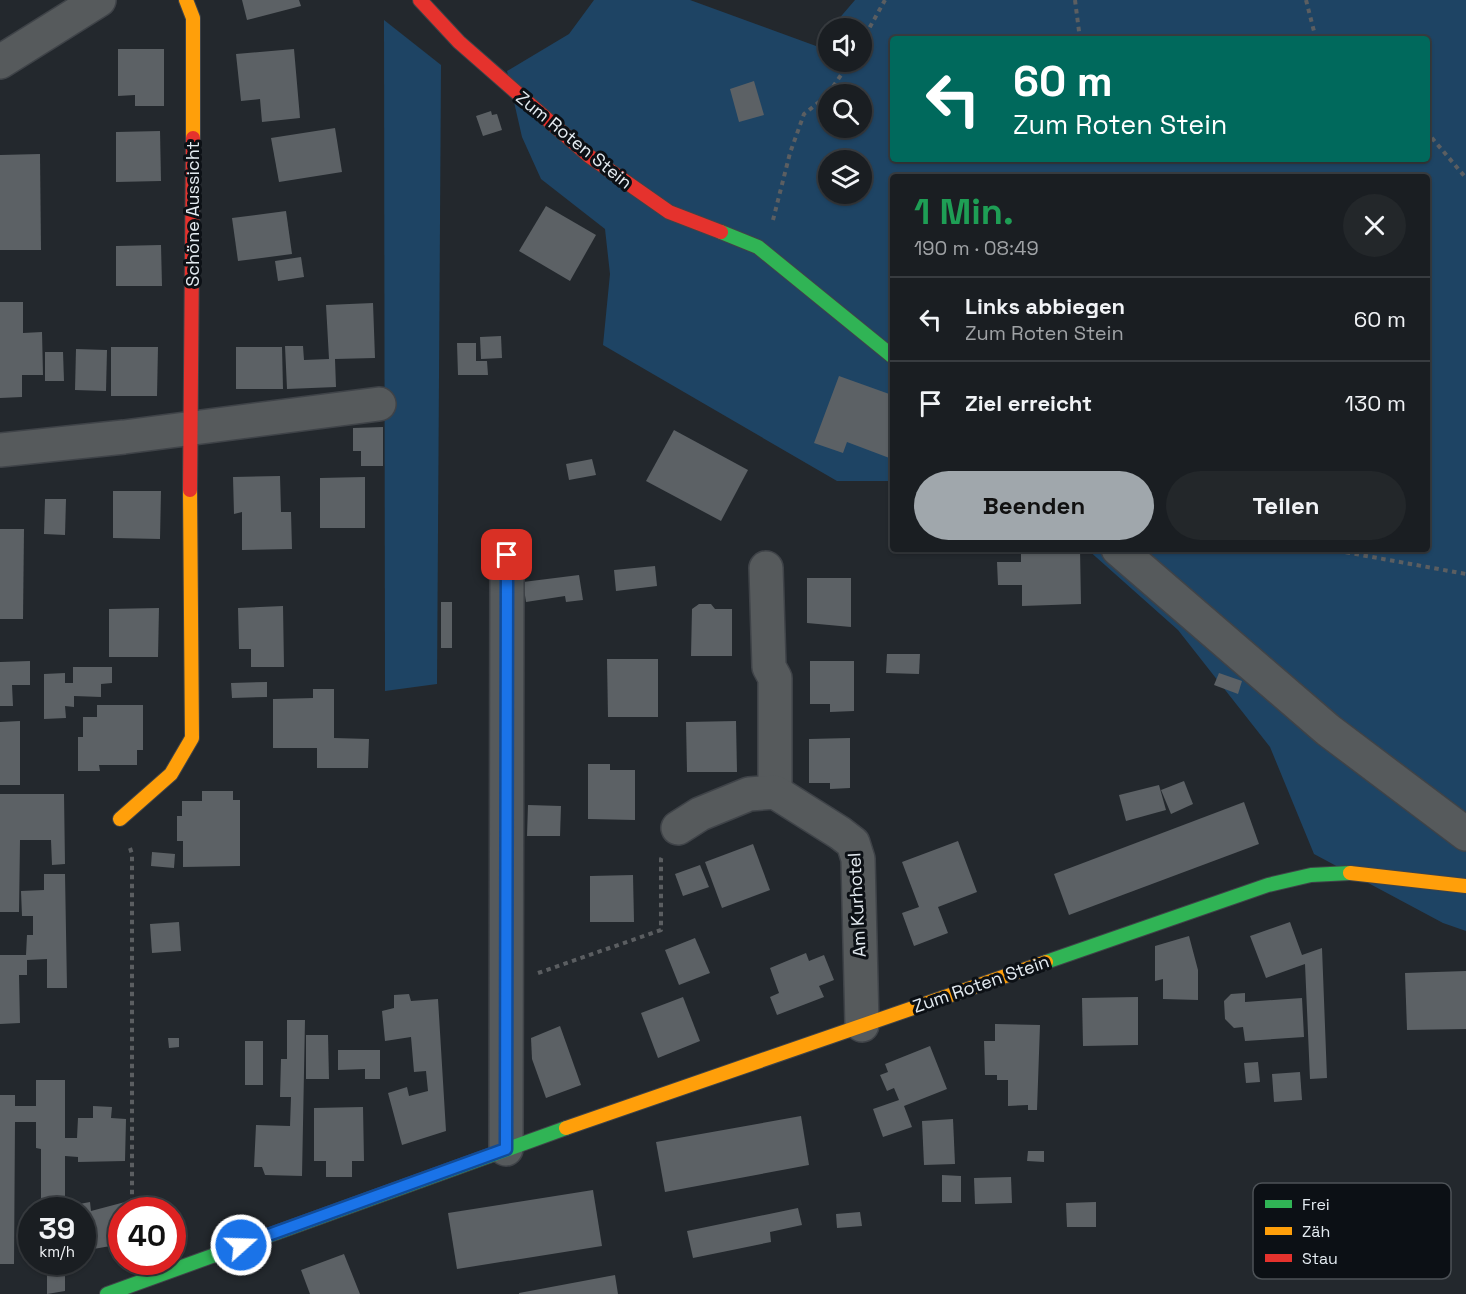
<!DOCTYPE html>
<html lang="de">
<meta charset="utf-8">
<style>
body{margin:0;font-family:"Space Grotesk",sans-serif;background:#23272a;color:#f1f3f6;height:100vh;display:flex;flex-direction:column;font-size:22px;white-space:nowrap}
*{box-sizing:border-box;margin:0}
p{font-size:20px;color:#9fa2a5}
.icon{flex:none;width:33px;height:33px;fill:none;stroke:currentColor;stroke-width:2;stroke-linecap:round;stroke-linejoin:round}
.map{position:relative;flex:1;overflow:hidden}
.side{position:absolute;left:890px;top:174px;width:540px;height:378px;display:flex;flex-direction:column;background:#1a1e22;border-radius:6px;box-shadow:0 2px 4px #0004,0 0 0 2px #383c40}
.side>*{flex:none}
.guide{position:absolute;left:890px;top:36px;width:540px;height:126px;border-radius:6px;box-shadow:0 2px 4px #0004,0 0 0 2px #383c40;background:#00695c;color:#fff;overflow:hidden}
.fabs{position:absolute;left:818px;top:18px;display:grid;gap:12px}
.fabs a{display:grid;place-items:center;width:54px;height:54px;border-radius:50%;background:#1a1e22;box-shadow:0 2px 4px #0004,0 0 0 2px #383c40;font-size:30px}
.speed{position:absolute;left:18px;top:1197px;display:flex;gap:12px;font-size:30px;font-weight:700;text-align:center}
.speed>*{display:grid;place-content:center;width:78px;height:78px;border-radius:50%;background:#1a1e22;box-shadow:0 2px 4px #0004,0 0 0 2px #383c40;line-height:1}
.speed small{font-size:15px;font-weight:400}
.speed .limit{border:9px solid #d22;background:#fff;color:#111}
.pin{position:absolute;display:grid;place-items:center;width:51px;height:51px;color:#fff;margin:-26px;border-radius:12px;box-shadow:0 3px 9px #0006}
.me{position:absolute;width:66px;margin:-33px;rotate:70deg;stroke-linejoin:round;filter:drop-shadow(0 0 4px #0008)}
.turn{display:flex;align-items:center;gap:21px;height:126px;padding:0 24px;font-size:27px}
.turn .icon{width:78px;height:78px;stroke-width:2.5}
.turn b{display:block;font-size:42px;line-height:51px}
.round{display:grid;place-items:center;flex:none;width:63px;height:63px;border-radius:32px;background:#23272a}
.overview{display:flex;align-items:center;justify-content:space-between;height:102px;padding:0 24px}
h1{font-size:36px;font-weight:800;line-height:45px;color:#1e9e55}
.button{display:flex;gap:12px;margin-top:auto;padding:12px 24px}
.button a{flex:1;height:69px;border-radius:36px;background:#a0a7ac;color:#111;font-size:24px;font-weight:800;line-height:69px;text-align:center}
.button a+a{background:#23272a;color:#f1f3f6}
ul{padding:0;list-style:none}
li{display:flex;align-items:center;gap:18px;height:84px;padding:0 24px;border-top:2px solid #383c40}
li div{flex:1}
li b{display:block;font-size:22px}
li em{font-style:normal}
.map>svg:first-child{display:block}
.green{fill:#1e4464;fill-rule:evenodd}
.building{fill:#5c6165}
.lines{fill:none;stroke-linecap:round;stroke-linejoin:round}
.street-casing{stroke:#3f4348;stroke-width:36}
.fast-casing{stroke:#3f4348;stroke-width:16}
.slow-casing{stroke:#3f4348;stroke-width:16}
.jam-casing{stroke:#3f4348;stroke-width:16}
.path{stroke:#5b5e61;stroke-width:4;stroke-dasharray:4.5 4.5;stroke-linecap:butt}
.street{stroke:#565a5c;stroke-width:33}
.fast{stroke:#30b455;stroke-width:14}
.slow{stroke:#ff9f0a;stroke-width:14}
.jam{stroke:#e5322d;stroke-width:14}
.route-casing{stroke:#114b97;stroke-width:15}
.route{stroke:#1a73e8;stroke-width:10}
.labels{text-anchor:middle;stroke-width:6;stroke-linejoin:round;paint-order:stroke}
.street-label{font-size:18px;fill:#e4ebf1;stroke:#0c1015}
.key{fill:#0c1015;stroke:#4d5257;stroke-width:1.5}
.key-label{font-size:16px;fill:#e4ebf1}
</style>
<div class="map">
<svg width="1466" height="1294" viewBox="0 0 1466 1294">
<rect width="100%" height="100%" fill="#23282d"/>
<g class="green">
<path d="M594,0H690L816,46L828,32V62H861V28H831L855,0H1466V931L1443,923L1314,854L1270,747L1178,630L1087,549H1426V177H892V481H837L603,345L610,274L605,229L541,179L522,137L507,71L569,34ZM892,39H1426V159H892ZM828,94H861V128H828ZM828,160H861V194H828Z"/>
<polygon points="384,20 441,65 437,684 385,691"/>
</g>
<g class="building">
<polygon points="242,0 299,0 301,6 247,20"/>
<polygon points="118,49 164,49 164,106 135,106 135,95 118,96"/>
<polygon points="294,49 300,118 262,122 260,99 241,101 236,54"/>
<polygon points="754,81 764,115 739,122 730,89"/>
<polygon points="491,111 492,115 497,114 502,130 483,136 476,116"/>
<polygon points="335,128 342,172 279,182 271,138"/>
<polygon points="160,131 161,181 116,182 116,132"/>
<polygon points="40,154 41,250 0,250 0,155"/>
<polygon points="546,206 596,235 570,281 519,251"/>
<polygon points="286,211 292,254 238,261 232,218"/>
<polygon points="161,245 162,286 116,286 116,246"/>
<polygon points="301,257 304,277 278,281 275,261"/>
<polygon points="0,302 23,302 23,333 42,332 43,375 22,375 22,397 0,398"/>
<polygon points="373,303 375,358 335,359 336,387 287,389 285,346 303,346 304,360 329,359 326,305"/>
<polygon points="501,336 502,358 481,359 480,337"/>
<polygon points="457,343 476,343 476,361 487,361 488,375 458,375"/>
<polygon points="111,347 158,347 157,396 111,396"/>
<polygon points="236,347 282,347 283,389 236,389"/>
<polygon points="76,349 107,350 106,391 75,390"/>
<polygon points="45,352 63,352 64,381 45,381"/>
<polygon points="839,376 892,395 892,459 847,442 843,453 814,443"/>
<polygon points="383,427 383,466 361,466 361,451 353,451 353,428"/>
<polygon points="674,430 748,470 721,521 646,481"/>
<polygon points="592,459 596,475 569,480 566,464"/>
<polygon points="280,476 281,512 291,512 292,549 242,550 242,512 234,514 233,477"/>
<polygon points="365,477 365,528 320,528 320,478"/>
<polygon points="113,491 161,491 160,539 113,538"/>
<polygon points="45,499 66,499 65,535 44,534"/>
<polygon points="0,529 24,529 23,619 0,619"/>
<polygon points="1021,549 1080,549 1081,604 1022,606 1022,585 998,585 997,562 1021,562"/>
<polygon points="655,566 657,586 616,591 614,570"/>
<polygon points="579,575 583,600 566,602 565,596 526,602 523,582"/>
<polygon points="807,578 851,578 851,627 807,623"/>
<rect x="441" y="602" width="11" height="46"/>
<polygon points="699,604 711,604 715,609 732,609 732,656 691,656 692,609"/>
<polygon points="283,606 284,667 251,667 251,649 239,649 238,608"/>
<polygon points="159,608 158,657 109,657 109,609"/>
<polygon points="887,654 920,654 919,674 886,673"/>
<polygon points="607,659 658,659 658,717 608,717"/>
<polygon points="30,661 30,685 12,685 13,706 0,706 0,662"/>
<polygon points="810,661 854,661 854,711 830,712 830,704 810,704"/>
<polygon points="73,667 112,667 112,683 101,684 101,697 74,696 74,707 65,706 66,718 44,719 44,674 65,673 65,683 73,683"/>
<polygon points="1219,673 1242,681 1238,694 1214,685"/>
<polygon points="267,682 267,697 232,698 231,683"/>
<polygon points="313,689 334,689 334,738 369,739 368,768 317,768 317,748 273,748 273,699 313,698"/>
<polygon points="97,705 143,705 143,750 137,750 137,765 99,765 100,771 78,771 78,737 83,737 83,717 97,717"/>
<polygon points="20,721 20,785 0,785 0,722"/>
<polygon points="736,721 737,772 687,772 686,722"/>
<polygon points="850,738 850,788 830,789 830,783 809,783 809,739"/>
<polygon points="588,764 610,764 610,770 635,770 635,820 588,819"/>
<polygon points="1184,781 1193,804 1171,814 1161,790"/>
<polygon points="1159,785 1166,810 1126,821 1119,795"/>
<polygon points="202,791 233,791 233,800 240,800 240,866 183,867 183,841 177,841 177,816 182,816 182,801 202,801"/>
<polygon points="0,794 64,794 65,864 52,865 51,840 20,840 19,912 0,912"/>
<polygon points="1244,802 1259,844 1069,915 1054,874"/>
<polygon points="528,805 561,806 560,836 527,836"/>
<polygon points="958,841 977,892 938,907 948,933 914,946 902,913 919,907 902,862"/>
<polygon points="753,844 770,890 722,908 705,862"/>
<polygon points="152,852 175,854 174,868 151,866"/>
<polygon points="700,865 709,887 683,896 675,874"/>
<polygon points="44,874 65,874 67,988 47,988 47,959 27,960 27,975 19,975 20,1023 0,1024 0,955 26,955 27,935 33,935 33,916 22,916 21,891 44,890"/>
<polygon points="633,875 634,922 590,922 590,876"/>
<polygon points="179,922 181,951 152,953 150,924"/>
<polygon points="1290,922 1302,955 1322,948 1327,1078 1310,1079 1305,964 1266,978 1250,936"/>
<polygon points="1189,936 1198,970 1198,1000 1163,999 1163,979 1155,981 1155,946"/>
<polygon points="695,938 710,973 679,985 665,950"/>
<polygon points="806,953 809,961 824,955 834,980 819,986 824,997 777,1015 770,997 779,993 770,968"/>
<polygon points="1466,971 1466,1029 1407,1030 1405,973"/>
<polygon points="1245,993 1245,1002 1302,998 1304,1037 1245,1041 1243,1027 1234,1028 1225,1019 1224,1001 1231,994"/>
<polygon points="409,994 411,1001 438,999 446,1131 402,1145 388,1093 407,1087 409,1096 428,1091 426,1071 414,1072 411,1037 385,1041 382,1011 394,1008 394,995"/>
<polygon points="683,997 700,1041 658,1058 641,1013"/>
<polygon points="1138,997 1138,1045 1083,1046 1082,998"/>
<polygon points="287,1020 305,1020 302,1176 265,1175 262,1167 254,1167 256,1125 290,1126 291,1097 280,1097 281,1059 287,1059"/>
<polygon points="995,1024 1040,1025 1037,1110 1028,1110 1028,1105 1008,1106 1008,1080 997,1080 997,1075 985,1075 984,1041 995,1041"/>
<polygon points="560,1026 581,1085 546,1098 532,1059 531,1038"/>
<polygon points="306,1035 328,1035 329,1079 306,1079"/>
<polygon points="168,1038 179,1038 179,1047 169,1048"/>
<rect x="245" y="1041" width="18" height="44"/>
<polygon points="930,1046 947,1089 904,1106 912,1127 883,1137 873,1109 899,1100 894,1088 887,1091 880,1075 888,1072 885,1064"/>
<polygon points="338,1050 380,1050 380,1079 365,1079 365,1069 338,1070"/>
<polygon points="1258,1062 1260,1082 1246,1083 1244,1063"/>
<polygon points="1300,1072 1302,1100 1274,1102 1272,1074"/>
<polygon points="36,1080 65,1080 65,1138 77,1138 78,1118 93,1118 93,1106 112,1107 111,1118 126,1119 125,1161 78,1162 78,1157 65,1156 65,1210 41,1210 41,1149 36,1148 36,1122 15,1122 14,1264 0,1264 0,1095 15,1095 15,1106 36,1106"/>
<polygon points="363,1107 364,1161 352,1161 352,1177 326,1177 326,1161 314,1161 314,1108"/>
<polygon points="801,1116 809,1165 665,1192 656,1142"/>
<polygon points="953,1119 955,1164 924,1165 922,1121"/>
<polygon points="1028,1151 1044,1151 1044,1162 1027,1161"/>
<polygon points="942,1175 961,1176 961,1202 942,1202"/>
<polygon points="1011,1177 1012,1203 975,1204 974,1178"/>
<polygon points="593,1190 602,1246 457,1269 448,1213"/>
<polygon points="90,1202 91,1211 125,1202 125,1210 122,1210 122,1244 82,1251 82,1210 75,1210 74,1205"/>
<polygon points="1096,1202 1096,1227 1067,1227 1066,1203"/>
<polygon points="798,1208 802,1225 770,1232 771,1242 693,1258 687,1231"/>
<polygon points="860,1212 862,1226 837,1228 836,1214"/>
<polygon points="344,1254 360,1294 310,1294 301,1270"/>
<polygon points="47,1262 65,1262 65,1291 47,1294"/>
<polygon points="615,1275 618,1294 519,1294 519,1293"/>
</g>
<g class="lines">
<defs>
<g id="street">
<polyline points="0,62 99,0"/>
<polyline points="0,450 124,437 379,404"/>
<polyline points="1118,549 1328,730 1466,834"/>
<polyline points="766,568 769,667 775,678 775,792"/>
<polyline points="678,828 700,814 749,794 775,792 840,833 853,843 858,859 862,1025"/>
<polyline points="506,1149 507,555"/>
</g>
<g id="fast">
<polyline points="721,232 758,247 892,356"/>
<polyline points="1046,962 1268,885 1311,875 1350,873"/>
<polyline points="107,1294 566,1128"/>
</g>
<g id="slow">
<polyline points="186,0 193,18 193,138"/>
<polyline points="120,819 171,774 192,738 190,490"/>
<polyline points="1350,873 1466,886"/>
<polyline points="566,1128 1046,962"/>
</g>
<g id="jam">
<polyline points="420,0 459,42 589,156 669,212 721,232"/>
<polyline points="190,490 193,138"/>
</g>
</defs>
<use href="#street" class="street-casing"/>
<use href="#fast" class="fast-casing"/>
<use href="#slow" class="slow-casing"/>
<use href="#jam" class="jam-casing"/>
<g class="path">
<polyline points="1075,0 1080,39"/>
<polyline points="1306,0 1316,39"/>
<polyline points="861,43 885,0"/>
<polyline points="828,94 850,62"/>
<polyline points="1426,131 1466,178"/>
<polyline points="773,220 790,153 804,114 828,95"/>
<polyline points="1328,549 1466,574"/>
<polyline points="130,848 132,854 132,1210"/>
<polyline points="538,973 661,930 661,859 663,855"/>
</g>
<use href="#street" class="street"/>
<use href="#fast" class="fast"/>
<use href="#slow" class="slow"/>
<use href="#jam" class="jam"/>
</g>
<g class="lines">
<defs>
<polyline id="route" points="241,1245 506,1149 507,555"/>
</defs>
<use href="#route" class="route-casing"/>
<use href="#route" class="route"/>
</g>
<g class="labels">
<g class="street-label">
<text transform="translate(574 140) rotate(39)" y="6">Zum Roten Stein</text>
<text transform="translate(193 214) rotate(-90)" y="6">Schöne Aussicht</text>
<text transform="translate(857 905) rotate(-93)" y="6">Am Kurhotel</text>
<text transform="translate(981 984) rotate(-19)" y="6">Zum Roten Stein</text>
</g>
</g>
<rect x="1253" y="1183" width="198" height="96" rx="9" class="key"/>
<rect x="1265" y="1200" width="27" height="8" fill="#30b455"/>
<rect x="1265" y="1227" width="27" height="8" fill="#ff9f0a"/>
<rect x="1265" y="1254" width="27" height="8" fill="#e5322d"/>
<g class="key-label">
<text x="1302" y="1210">Frei</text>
<text x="1302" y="1237">Zäh</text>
<text x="1302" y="1264">Stau</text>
</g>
</svg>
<div class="fabs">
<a><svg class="icon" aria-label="sound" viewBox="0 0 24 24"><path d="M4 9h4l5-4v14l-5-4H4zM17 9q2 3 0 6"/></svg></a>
<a><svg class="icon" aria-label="search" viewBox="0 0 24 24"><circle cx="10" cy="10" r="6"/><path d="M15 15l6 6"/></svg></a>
<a><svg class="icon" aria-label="layers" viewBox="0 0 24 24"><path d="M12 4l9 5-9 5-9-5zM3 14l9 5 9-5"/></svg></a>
</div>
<div class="speed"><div>39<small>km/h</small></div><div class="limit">40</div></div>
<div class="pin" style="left:507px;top:555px;background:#d93025"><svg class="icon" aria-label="arrive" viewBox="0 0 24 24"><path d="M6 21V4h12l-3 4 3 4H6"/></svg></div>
<svg class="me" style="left:241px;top:1245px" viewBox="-20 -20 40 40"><circle r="17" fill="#1a73e8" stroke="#fff" stroke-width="3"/><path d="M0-11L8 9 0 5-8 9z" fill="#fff"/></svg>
<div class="guide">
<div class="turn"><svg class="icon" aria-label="left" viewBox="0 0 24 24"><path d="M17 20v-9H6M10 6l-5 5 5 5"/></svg><div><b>60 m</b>Zum Roten Stein</div></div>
</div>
<section class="side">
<div class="overview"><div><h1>1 Min.</h1><p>190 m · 08:49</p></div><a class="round"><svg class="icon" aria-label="close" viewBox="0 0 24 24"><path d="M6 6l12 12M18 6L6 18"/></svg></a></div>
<ul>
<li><svg class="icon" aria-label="left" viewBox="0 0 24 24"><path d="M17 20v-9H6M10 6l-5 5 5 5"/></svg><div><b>Links abbiegen</b><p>Zum Roten Stein</p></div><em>60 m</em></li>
<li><svg class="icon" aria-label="arrive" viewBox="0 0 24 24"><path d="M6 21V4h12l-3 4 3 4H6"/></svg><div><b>Ziel erreicht</b></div><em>130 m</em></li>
</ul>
<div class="button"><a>Beenden</a><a>Teilen</a></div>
</section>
</div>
